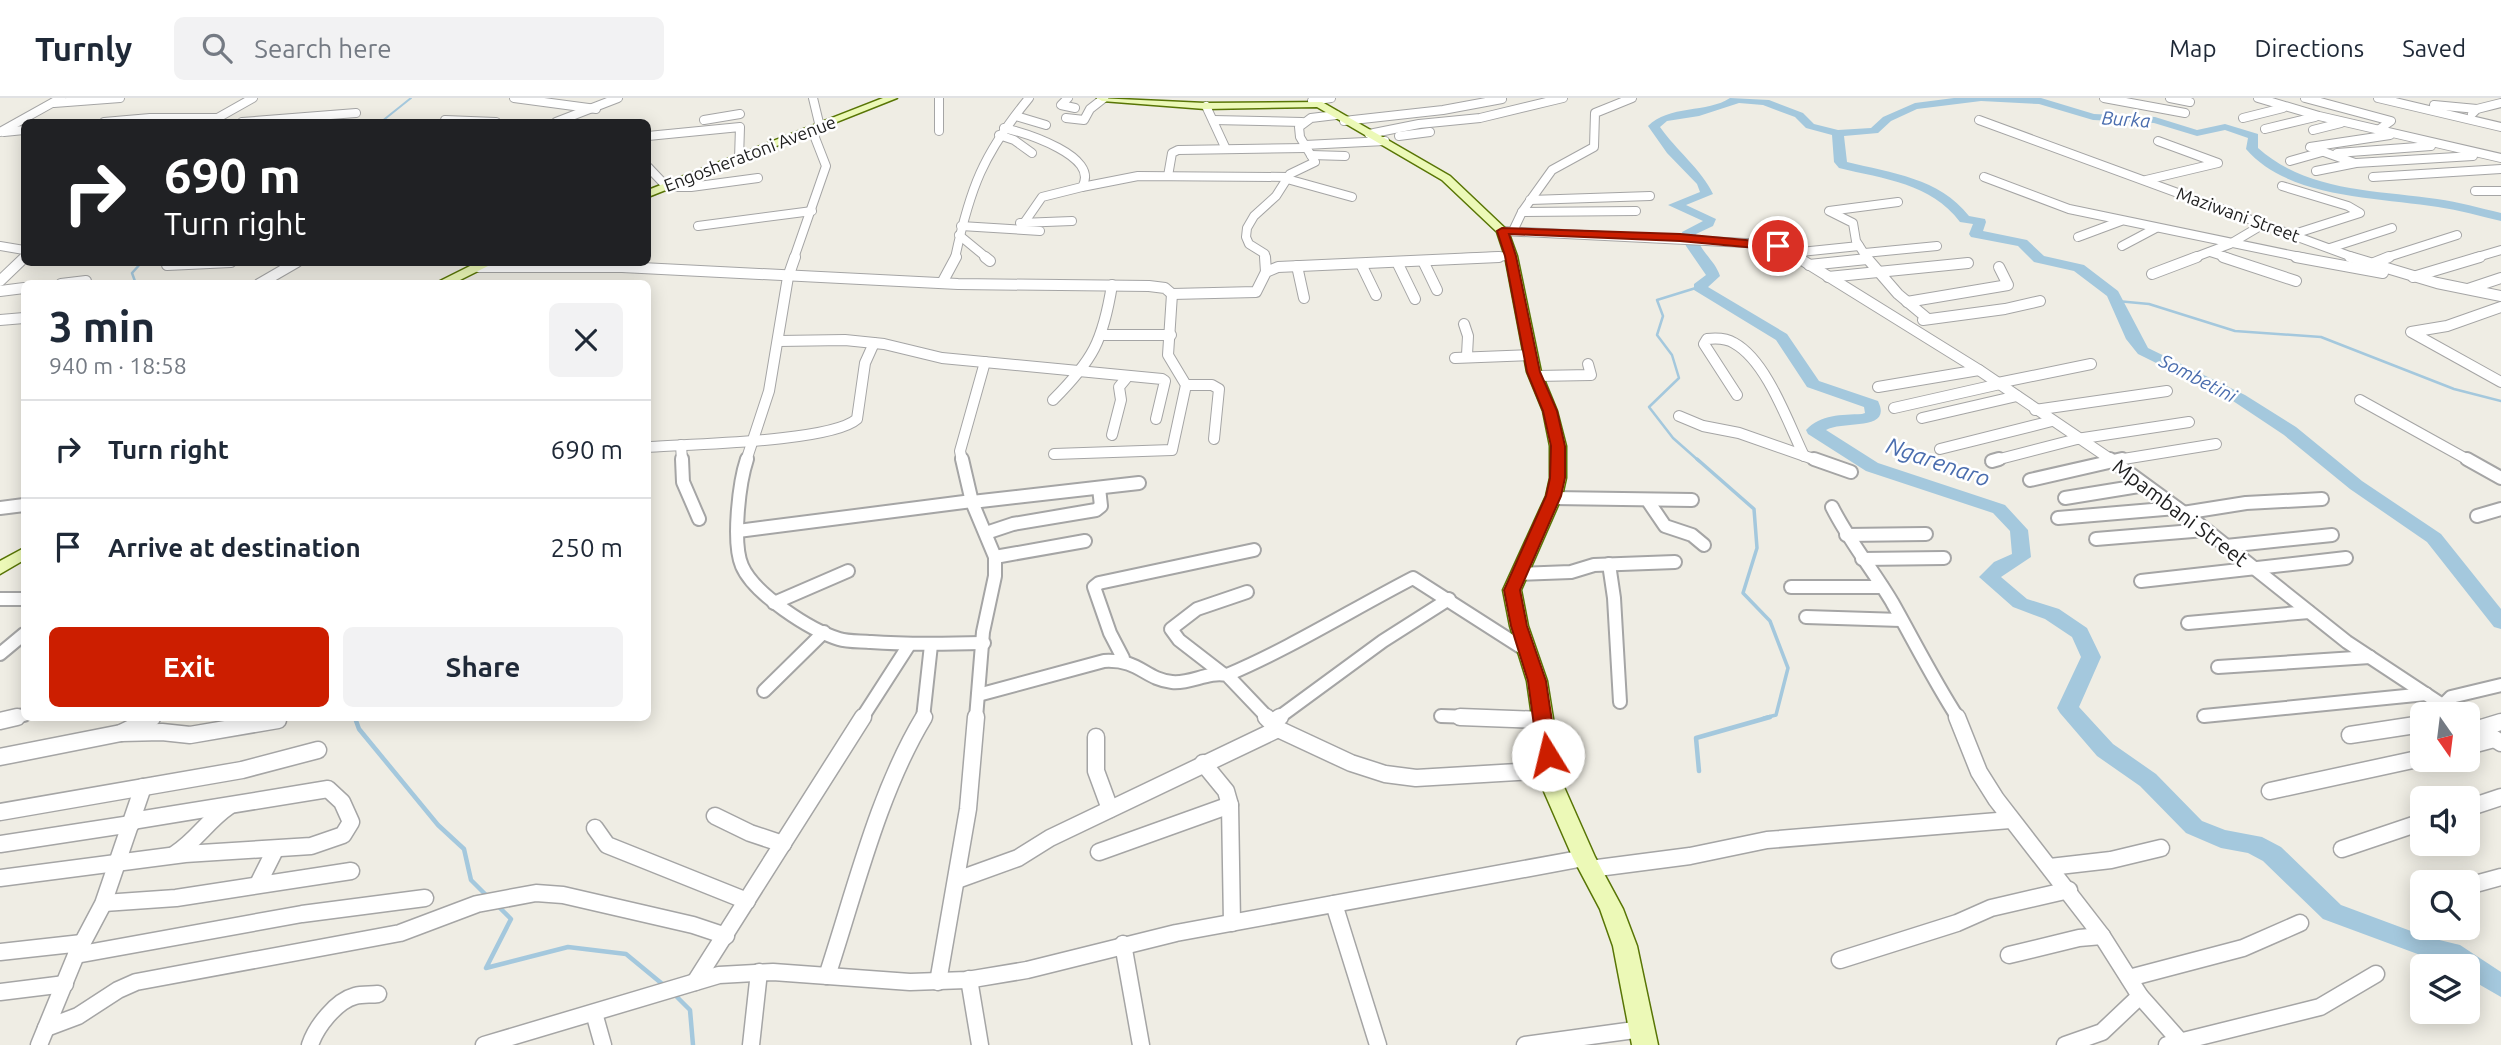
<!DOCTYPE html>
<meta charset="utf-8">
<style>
body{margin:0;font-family:Ubuntu,sans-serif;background:#f2f2f3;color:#1f2937;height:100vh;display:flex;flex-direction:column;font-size:26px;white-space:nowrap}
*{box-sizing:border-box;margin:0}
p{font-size:23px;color:#747a83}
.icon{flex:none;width:38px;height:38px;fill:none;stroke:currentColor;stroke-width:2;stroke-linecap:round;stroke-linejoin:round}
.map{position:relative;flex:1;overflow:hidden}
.drawer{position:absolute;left:21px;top:182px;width:630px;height:441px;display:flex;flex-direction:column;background:#fff;border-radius:10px;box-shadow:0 4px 18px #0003}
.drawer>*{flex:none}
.banner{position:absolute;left:21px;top:21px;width:630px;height:147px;border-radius:10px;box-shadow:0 4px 18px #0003;background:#202124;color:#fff;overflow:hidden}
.needle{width:46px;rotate:166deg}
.controls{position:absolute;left:2410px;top:604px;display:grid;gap:14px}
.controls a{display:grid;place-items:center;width:70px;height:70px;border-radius:10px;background:#fff;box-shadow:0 4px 18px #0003;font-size:35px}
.pin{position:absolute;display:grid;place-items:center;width:60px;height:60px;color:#fff;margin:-30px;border:4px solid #fff;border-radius:50%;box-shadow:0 2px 7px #0007}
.me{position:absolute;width:77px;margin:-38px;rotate:351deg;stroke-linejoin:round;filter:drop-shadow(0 0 5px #0008)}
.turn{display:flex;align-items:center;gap:24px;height:147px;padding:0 28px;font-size:32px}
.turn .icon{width:91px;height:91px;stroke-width:2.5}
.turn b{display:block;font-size:49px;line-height:60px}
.round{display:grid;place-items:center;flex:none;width:74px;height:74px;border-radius:10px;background:#f2f2f3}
.overview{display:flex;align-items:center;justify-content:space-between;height:119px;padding:0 28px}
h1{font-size:42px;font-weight:700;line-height:52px}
.primary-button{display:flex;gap:14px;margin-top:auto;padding:14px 28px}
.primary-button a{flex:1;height:80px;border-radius:10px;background:#cc1e00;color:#fff;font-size:28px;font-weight:700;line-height:80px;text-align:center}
.primary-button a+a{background:#f2f2f3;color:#1f2937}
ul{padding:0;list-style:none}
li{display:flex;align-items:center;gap:21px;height:98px;padding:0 28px;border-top:2px solid #e0e1e3}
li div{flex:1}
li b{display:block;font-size:26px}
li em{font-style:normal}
header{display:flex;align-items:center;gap:42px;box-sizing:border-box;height:98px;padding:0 35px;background:#fff;border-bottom:2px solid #e0e1e3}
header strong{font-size:33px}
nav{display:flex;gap:38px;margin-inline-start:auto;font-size:24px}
.search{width:490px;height:63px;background:#f2f2f3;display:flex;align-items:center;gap:18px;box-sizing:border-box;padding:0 24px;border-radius:10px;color:#747a83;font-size:26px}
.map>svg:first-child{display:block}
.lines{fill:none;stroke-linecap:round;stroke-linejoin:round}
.stream-far3{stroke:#a4c8dd;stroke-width:2}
.stream-far2{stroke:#a4c8dd;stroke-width:2.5}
.stream-far1{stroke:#a4c8dd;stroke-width:3.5}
.stream{stroke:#a4c8dd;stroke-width:4.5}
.river{fill:#a4c8dd;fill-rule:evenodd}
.street-far3-casing{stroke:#a5a5a5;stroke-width:10}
.street-far2-casing{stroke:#a5a5a5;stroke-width:12}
.street-far1-casing{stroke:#a5a5a5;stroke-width:16}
.street-casing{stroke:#a5a5a5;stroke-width:19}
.secondary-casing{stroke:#587505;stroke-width:3}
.street-far3{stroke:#fff;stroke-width:8}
.street-far2{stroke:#fff;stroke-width:10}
.street-far1{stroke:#fff;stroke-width:12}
.street{stroke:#fff;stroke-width:16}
.secondary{fill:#ecf9b7;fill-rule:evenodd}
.route{fill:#cc1e00;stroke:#851400;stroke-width:2}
.labels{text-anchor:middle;stroke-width:5;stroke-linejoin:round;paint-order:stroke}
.far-street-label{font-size:18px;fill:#1e1e1e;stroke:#fff}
.far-water-label{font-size:19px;font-style:italic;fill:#4a6dae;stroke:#fff}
.street-label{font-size:21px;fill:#1e1e1e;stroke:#fff}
.water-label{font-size:23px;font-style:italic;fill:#4a6dae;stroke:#fff}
</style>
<header>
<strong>Turnly</strong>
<div class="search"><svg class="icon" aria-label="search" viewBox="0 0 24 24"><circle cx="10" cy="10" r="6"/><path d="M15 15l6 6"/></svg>Search here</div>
<nav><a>Map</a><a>Directions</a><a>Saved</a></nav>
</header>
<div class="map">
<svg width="2501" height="947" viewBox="0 0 2501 947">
<rect width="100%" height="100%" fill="#efede4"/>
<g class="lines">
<polyline class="stream-far3" points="381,24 411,0"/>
<g class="stream-far2">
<polyline points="136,186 132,175 142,164"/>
<polyline points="1699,189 1657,202 1663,218 1657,237 1672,257 1679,280 1649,309 1673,340 1699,363"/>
<polyline points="2117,203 2149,206 2235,233 2321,239 2454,291 2501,303"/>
</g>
<polyline class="stream-far1" points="1697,361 1754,411 1757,450 1743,495 1770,523 1788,570 1776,617 1764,620"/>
<g class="stream">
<polyline points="355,620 359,631 438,727 464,751 471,782 487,798"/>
<polyline points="1699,673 1696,640 1770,619"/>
<polyline points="500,810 511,821 486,870 568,849 626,856 666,889"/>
<polyline points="674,896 690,912 693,947"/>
</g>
<path class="river" d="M1730,0L1769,2L1803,15L1814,26L1838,32L1871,30L1883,19L1915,5L1954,0H2041L2094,16L2155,19L2197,32L2225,26L2258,36V50C2307,94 2376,92 2437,101C2459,104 2480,110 2501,115V123C2480,118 2459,112 2438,109C2377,99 2289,101 2246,51L2248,40L2225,32L2197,38L2154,25L2093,22L2039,6L1981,3L1917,11L1891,23L1878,35L1844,38L1847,64C1892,75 1939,80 1969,118L1985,121L1986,124L1983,133L2027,142L2044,158L2084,167L2118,193L2148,250L2245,297L2296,329L2362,383L2441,436L2501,511V531L2494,529L2427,444L2350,391L2284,337L2233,303L2138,256L2126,241L2107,198L2074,173L2034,164L2018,148L1971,139L1969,136L1973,126L1960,124C1931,85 1884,81 1839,70L1834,64L1832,37L1806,30L1795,19L1763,7L1739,5L1699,18L1667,23L1660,29C1676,52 1702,72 1713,96L1686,107L1716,121L1713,128L1696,136C1699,153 1715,162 1720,178L1708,189L1787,236L1819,283L1878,303C1893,334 1844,322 1826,332L1878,365L2005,407L2028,432L2031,459L2001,479L2027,501L2059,511L2087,530L2101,559L2079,609L2113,646L2156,676L2202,723L2225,732L2262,739L2281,749L2341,807L2427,839L2460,847L2501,874V899L2468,880V868H2450L2323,821L2263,763L2248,755L2221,750L2186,735L2140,688L2097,658L2060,615L2057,610L2081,559L2072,539L2045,521L2013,509L1979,479L1994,464L2012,456L2010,433L1993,415L1866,373L1808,336L1806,332C1821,316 1841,317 1862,316L1865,315L1864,309L1807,289L1776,242L1694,192V186L1706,177L1686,148L1682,134L1703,123L1668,107L1700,94L1697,86L1667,55L1648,28C1668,7 1708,15 1730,0Z"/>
<defs>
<g id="street-far3">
<polyline points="514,0 596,11"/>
<polyline points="813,0 820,29"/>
<polyline points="939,0 939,33"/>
<polyline points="1068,0 1061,7 1075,10"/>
<polyline points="2104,0 2185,15"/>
<polyline points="2170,0 2190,4"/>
<polyline points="2258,0 2319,18 2501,60"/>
<polyline points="2305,0 2391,23 2378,32"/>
<polyline points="2378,0 2501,29"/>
<polyline points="1312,3 1331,0"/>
<polyline points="54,5 120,0"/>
<polyline points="2434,7 2477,11"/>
<polyline points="1206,8 1225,49"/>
<polyline points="2472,16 2477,11 2501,5"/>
<polyline points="1016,18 1046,27"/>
<polyline points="1066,20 1084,22 1090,11 1104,0"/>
<polyline points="2243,20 2283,10"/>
<polyline points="214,22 253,0"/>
<polyline points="445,22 496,24"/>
<polyline points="704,22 740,16"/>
<polyline points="1213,22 1302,24"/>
<polyline points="1979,22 2355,160"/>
<polyline points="1344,23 1443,12 1502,1"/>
<polyline points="104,24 150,20 219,20"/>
<polyline points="242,24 356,15"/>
<polyline points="556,24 618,0"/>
<path d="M1004,30C1025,35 1101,58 1082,89L1042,99L1024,125"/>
<polyline points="2265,31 2315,19"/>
<polyline points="2313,32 2341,25"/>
<polyline points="0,34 61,0"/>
<polyline points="4,34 24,32"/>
<polyline points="1369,36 1419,26 1480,20 1563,0"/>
<polyline points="999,37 1014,42 1032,55"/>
<polyline points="648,38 740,29 739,61"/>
<polyline points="1399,38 1430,34"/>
<polyline points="1305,47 1385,43"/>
<polyline points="2337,55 2431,48"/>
<polyline points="1311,57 1345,58"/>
<polyline points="2290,63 2322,54"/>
<polyline points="2355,65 2310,49 2390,37"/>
<polyline points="648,69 667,89 691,89 758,80"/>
<polyline points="2316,73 2356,65 2473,58"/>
<polyline points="1168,78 1172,55 1178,52 1306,50"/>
<polyline points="1984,79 2069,111 2305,160"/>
<polyline points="2373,79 2501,71"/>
<polyline points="1287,81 1352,99"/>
<polyline points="2146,82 2218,65 2158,43"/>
<polyline points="2282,88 2348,108 2360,115 2291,137"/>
<polyline points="1082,89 1138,78 1289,79"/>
<polyline points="2475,93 2501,93"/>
<polyline points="1530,102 1650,98"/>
<polyline points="1522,114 1636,113"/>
<polyline points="1020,125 1072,123"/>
<polyline points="698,128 812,113"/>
<polyline points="961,128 1040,133"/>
<polyline points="1502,133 1766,146 1783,150 1800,160"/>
<polyline points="1513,133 1522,114 1552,72 1594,49 1595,15 1632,0"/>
<polyline points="959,137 987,160"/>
<polyline points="2078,139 2121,123"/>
<polyline points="0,148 24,152"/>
<polyline points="2122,148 2156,130"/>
<polyline points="2330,150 2392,130"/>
<polyline points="2210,154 2229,160"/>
<polyline points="1791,155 1859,148"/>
<polyline points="1865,155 1937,148"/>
<polyline points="794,160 826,68 812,32"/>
<path d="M955,160C970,90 983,56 1029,0"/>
<polyline points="1265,160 1265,156 1249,146 1246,139 1247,130 1254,118 1276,98 1290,76 1315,64 1300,39 1299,29 1311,20 1336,17"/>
<polyline points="1462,160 1511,158"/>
<polyline points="1867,160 1856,143 1853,125 1829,113 1898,104"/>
<polyline points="2193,160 2230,146 2262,127"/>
<polyline points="2385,160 2457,137"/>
<polyline points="2474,160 2501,152"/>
</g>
<g id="street-far2">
<polyline points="985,159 990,163"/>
<polyline points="1265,159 1266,174"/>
<polyline points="1797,159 1979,272 2113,363"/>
<polyline points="1866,159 1898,196 1928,221"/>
<polyline points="2223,159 2296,183"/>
<polyline points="2296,159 2383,175"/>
<polyline points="2350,159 2437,185 2501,198"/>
<polyline points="1423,163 1437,192"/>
<polyline points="1397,164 1415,201"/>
<polyline points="2374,165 2389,159"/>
<polyline points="1361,166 1376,197"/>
<polyline points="167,167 231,164"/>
<polyline points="1809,167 1867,161"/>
<polyline points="1297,168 1304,200"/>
<polyline points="478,169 622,169 958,186 1149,188 1165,190 1172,196 1256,194 1266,174 1278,169 1499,159"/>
<polyline points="2152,176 2197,159"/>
<polyline points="1828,179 1968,165"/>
<polyline points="2413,179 2480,159"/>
<polyline points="0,183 24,160"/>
<polyline points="942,185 956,159"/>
<polyline points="61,186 86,183"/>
<polyline points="259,186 297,164"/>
<polyline points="2468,191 2501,180"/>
<polyline points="0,193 24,190"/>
<polyline points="1907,204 2008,187 1999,169"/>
<polyline points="2501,209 2447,228 2411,234 2501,284"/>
<polyline points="0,222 24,220"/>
<polyline points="1923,222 2005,211 2040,203"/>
<polyline points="1464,226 1468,238 1467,257"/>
<polyline points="1104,237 1171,237"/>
<polyline points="779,243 845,242 884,246 942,260 1162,281 1165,283 1156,321"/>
<polyline points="1455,260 1530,257"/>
<polyline points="1536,278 1591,277 1588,266"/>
<polyline points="1998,285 2091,266"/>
<polyline points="1186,287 1212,287 1219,291 1214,341"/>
<polyline points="1878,289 1979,272"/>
<path d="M1737,297L1704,246L1707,241C1716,240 1726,240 1734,245C1767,263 1788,325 1804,358"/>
<path d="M1053,302C1093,262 1103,243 1112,187"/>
<polyline points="2360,302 2470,363"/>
<polyline points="1894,310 2000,286"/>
<polyline points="2035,312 2167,293"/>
<polyline points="1679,318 1703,328 1739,335 1819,363"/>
<polyline points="1922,320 2017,298"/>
<polyline points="1112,337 1121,302 1119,289 1128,278"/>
<polyline points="681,347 682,363"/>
<path d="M648,349C690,346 831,344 857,321L865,265L874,245"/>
<polyline points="1940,351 2052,323"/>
<polyline points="1054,356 1172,352 1186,287 1168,257 1172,196"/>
<polyline points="746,363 769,293 788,179 795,159"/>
<polyline points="962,363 960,353 985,264"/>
<polyline points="1992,363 2077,341 2189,324"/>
<polyline points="2111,363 2216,346"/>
</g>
<g id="street-far1">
<polyline points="682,361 683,384 699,421"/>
<path d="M747,361C739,385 732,445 742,468C754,496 810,532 839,541C848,544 861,543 871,544C909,547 946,546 984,545"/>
<polyline points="962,361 972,404 995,459 995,478 983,534 976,620"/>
<polyline points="1814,361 1851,374"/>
<polyline points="2110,361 2195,423 2347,544 2456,616"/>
<polyline points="2467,361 2501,380"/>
<polyline points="1992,363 1999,361"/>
<polyline points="2030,382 2122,361"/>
<polyline points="1553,400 1692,402"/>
<polyline points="2065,400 2145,387"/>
<polyline points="1648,403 1665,428 1692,437 1704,447"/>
<polyline points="972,404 1139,385"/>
<path d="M1832,409C1849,443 1873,472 1892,504C1914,543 1934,583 1958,620"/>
<polyline points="0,410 24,407"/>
<polyline points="2183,415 2246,405 2322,401"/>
<polyline points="2477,418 2501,411"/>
<polyline points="2058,420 2176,410"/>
<polyline points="738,433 972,403"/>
<polyline points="986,435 1013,426 1096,412 1101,408 1099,390"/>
<polyline points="1846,437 1926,436"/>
<polyline points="2096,441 2205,432"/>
<polyline points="2226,448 2332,437"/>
<polyline points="995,459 1085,443"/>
<polyline points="1862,461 1944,460"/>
<polyline points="1609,466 1614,500 1620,604"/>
<polyline points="1519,476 1571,474 1594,467 1675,464"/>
<polyline points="2141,483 2346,460"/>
<polyline points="1791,489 1882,489"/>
<polyline points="0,501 24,501"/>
<polyline points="774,505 848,473"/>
<polyline points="1806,519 1901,522"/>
<polyline points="2188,525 2309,514"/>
<polyline points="0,556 24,536"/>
<polyline points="1123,560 1110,535 1094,489 1099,485 1254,452"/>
<polyline points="2218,569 2370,559"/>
<polyline points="1223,576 1179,542 1171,531 1197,511 1247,494"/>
<path d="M1227,577C1291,550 1351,512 1413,480L1527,553"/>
<polyline points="764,593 824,534"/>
<path d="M978,597L1104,563C1140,561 1144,581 1172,584C1191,586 1208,573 1227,577L1268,620"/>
<polyline points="2448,610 2446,604 2451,599 2501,587"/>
<polyline points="1441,618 1504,620"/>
<polyline points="2204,618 2426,596"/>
<polyline points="10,620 24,617"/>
<polyline points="862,620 909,547"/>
<polyline points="923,620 931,547"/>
<polyline points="1278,620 1383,543 1449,501"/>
</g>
<g id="street">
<polyline points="1266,619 1278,631 1351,665 1385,676 1416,680 1550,672"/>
<polyline points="1460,619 1542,622"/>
<polyline points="1957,619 1979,674 1996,701 2102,838 2140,898 2180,943"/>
<polyline points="0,623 17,619"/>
<polyline points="1273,624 1280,619"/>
<polyline points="2468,624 2501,645"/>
<polyline points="2478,631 2501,624"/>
<polyline points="121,635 162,634 190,637 278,622"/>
<polyline points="2350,637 2422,626"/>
<polyline points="1096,639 1096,673 1110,711"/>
<polyline points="2468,648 2494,641"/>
<polyline points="0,659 121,635 152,620"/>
<polyline points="1203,665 1226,693 1230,707 1232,825"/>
<polyline points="2270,693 2422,660"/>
<polyline points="2468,710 2501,699"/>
<polyline points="0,714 242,672 318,652"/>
<polyline points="715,718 750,735 783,746"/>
<polyline points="595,730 607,747 747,803"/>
<polyline points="0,746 131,726"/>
<polyline points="2342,751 2422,724"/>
<polyline points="1099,754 1230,707"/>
<path d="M175,756C196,743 208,722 229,708"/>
<polyline points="2050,769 2111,762 2161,750"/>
<polyline points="1590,771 1690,758 1767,742 2010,722"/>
<polyline points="0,780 185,756 311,748 343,737 351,724 342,704 328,691 132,723"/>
<polyline points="957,782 1018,760 1050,740 1278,631"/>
<polyline points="258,786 275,752"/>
<polyline points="2468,788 2501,779"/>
<polyline points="104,805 176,800 351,773"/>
<polyline points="1334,806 1378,947"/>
<polyline points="1123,846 1141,947"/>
<polyline points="0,854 82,845"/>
<polyline points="76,857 302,816 425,800"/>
<polyline points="2009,857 2079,840 2102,838"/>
<polyline points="1840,862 1957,825 1991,810 2069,792"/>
<path d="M827,878C855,793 878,695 924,619"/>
<polyline points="2129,880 2243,850 2300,825"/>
<polyline points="969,881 980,947"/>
<polyline points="695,884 863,619"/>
<polyline points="938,884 968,711 976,619"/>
<polyline points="0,894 65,886"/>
<polyline points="594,915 603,947"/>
<polyline points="46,930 78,918 118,892 136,884 400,835 477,806 536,795 563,797 693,827 726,838"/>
<polyline points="39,947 76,857 103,806 143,689"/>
<path d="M310,947C316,929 336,903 355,898C362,896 371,897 378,896"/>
<polyline points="484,947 719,877 773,874 910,884 967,882 1027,872 1176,835 1584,760"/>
<polyline points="751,947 759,874"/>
<polyline points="1525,947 1642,931"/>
<polyline points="2065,947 2102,934 2140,898"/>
<polyline points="2167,947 2320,909 2376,876"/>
</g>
<g id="secondary">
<polygon points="883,0 897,0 648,99 648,92"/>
<polygon points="1097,0 1205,5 1322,4 1450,78 1508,133 1517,158 1541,274 1557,313 1566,348 1566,380 1562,398 1521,492 1528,528 1547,583 1564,689 1595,759 1623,811 1637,848 1658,947 1632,947 1613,848 1600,811 1573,760 1542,689 1527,583 1510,528 1503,492 1546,398 1550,380 1550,348 1543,313 1527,274 1505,158 1497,134 1442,82 1317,9 1205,11 1102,3"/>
<polygon points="478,164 496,164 452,186 434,186"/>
<polygon points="24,450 24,462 0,476 0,463"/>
</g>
</defs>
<use href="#street-far3" class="street-far3-casing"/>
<use href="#street-far2" class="street-far2-casing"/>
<use href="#street-far1" class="street-far1-casing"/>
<use href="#street" class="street-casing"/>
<use href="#secondary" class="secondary-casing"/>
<use href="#street-far3" class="street-far3"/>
<use href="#street-far2" class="street-far2"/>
<use href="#street-far1" class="street-far1"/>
<use href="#street" class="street"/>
<use href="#secondary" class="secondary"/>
</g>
<polygon class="route" points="1502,130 1680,136 1778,145 1784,148 1778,152 1680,143 1509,136 1516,158 1540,274 1557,313 1565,348 1565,380 1561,398 1520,492 1527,528 1546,583 1557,657 1554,662 1541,662 1538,657 1528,583 1511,528 1504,492 1546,398 1550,380 1551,348 1543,313 1527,274 1505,158 1497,133"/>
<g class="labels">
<g class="far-street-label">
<text transform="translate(750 56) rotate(-21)" y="6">Engosheratoni Avenue</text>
<text transform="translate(2238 117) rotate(20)" y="6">Maziwani Street</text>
</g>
<g class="far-water-label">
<text transform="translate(2126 21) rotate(4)" y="7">Burka</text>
<text transform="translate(2198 280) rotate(27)" y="7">Sombetini</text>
</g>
<g class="street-label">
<text transform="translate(2180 415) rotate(37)" y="7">Mpambani Street</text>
</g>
<g class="water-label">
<text transform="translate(1938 364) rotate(19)" y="8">Ngarenaro</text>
</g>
</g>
</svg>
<div class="controls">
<a><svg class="needle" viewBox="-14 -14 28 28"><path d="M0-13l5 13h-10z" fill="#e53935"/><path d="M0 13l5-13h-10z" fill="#747a83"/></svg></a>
<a><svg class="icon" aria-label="sound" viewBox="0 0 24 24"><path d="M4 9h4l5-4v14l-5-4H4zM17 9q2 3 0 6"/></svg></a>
<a><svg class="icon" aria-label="search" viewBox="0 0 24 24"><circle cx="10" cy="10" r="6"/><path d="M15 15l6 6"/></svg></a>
<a><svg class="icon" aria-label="layers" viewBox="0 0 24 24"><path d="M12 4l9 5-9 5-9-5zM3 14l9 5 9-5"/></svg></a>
</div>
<div class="pin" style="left:1778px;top:148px;background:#d93025"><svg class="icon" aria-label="arrive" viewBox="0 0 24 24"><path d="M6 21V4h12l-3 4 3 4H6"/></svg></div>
<svg class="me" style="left:1548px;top:657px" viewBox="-20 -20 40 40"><circle r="19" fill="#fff"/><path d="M0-13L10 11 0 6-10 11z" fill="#cc1e00"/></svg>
<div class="banner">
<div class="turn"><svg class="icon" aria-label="right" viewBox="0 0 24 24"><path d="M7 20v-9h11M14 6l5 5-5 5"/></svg><div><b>690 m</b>Turn right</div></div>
</div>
<section class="drawer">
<div class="overview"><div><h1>3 min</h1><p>940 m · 18:58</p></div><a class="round"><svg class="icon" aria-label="close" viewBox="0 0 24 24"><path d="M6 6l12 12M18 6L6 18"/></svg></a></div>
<ul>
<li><svg class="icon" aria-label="right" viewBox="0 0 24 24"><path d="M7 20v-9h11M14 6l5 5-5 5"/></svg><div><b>Turn right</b></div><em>690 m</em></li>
<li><svg class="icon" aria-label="arrive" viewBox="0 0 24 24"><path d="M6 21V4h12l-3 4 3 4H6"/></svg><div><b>Arrive at destination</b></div><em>250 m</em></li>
</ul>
<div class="primary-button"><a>Exit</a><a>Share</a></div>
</section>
</div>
